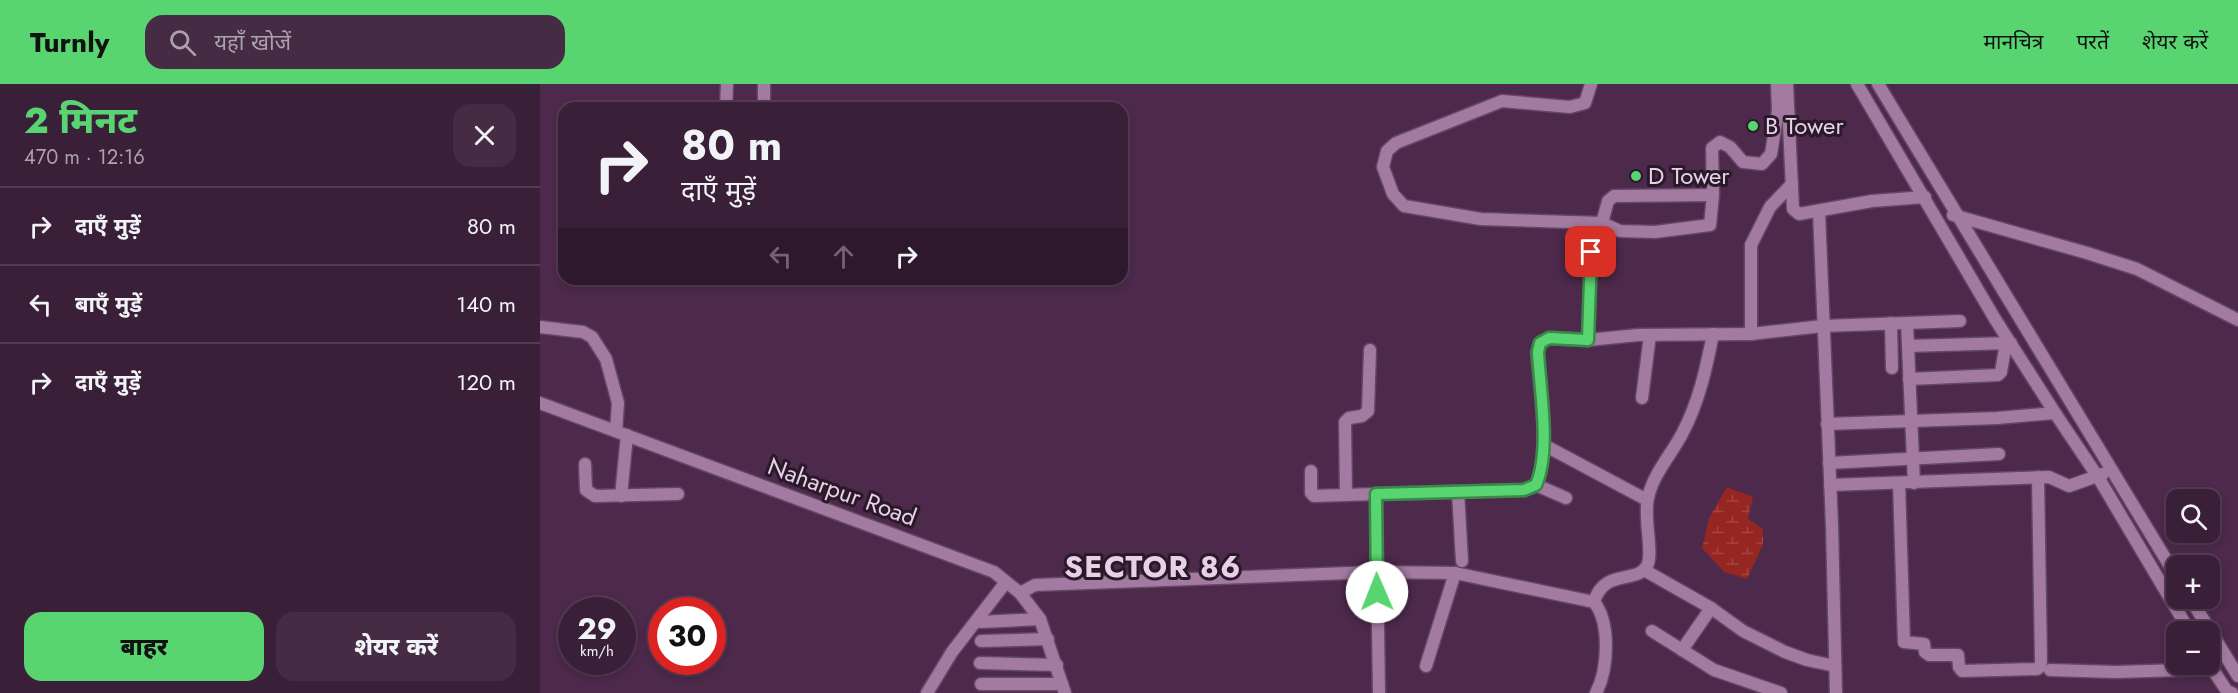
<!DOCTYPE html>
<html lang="hi">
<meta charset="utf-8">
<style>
body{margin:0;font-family:Jost,"Noto Sans Devanagari",sans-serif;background:#452c44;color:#f1f3f6;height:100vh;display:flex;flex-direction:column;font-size:22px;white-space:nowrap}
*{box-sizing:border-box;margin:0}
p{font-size:20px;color:#aba2ae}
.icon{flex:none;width:33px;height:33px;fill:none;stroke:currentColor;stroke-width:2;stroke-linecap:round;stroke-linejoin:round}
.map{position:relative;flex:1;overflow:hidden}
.side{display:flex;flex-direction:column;background:#3a1f39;width:540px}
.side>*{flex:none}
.hud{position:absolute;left:18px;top:18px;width:570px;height:183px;border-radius:18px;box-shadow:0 3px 9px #0003,0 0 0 2px #543d53;background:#3a1f39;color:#f1f3f6;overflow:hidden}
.fabs{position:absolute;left:1626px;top:405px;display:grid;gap:12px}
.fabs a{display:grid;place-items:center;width:54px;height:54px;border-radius:12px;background:#3a1f39;box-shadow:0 3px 9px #0003,0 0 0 2px #543d53;font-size:30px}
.speed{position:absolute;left:18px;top:513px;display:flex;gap:12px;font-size:30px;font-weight:700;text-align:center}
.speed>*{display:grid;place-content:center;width:78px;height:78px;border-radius:50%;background:#3a1f39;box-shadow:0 3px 9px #0003,0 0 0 2px #543d53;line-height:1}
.speed small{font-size:15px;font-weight:400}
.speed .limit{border:9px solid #d22;background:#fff;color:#111}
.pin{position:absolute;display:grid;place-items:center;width:51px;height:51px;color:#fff;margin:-26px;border-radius:12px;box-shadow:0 3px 9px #0006}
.me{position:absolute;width:66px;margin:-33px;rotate:359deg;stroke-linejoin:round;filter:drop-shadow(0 0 4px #0008)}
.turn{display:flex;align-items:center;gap:21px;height:126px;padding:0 24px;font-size:27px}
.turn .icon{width:78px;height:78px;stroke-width:2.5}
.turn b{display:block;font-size:42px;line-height:51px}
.lanes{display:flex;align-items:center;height:57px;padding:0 24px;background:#0003;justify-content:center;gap:30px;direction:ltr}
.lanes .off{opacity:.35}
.round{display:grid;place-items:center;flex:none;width:63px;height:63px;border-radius:18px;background:#452c44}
.headline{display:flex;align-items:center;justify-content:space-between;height:102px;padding:0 24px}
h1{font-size:36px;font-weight:800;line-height:45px;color:#58d570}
.action{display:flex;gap:12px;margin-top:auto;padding:12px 24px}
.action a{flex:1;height:69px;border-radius:18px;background:#58d570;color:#111;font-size:24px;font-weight:800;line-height:69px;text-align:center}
.action a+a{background:#452c44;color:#f1f3f6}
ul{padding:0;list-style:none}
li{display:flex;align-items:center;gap:18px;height:78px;padding:0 24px;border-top:2px solid #543d53}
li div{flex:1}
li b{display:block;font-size:22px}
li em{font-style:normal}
header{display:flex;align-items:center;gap:36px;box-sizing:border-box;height:84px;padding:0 30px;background:#58d570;color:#111}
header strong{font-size:28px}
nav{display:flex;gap:33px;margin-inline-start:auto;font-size:21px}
.search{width:420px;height:54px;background:#452c44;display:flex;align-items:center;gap:15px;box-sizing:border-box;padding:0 21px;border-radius:18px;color:#aba2ae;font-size:22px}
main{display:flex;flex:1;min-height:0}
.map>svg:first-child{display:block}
.wetland{fill:url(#wetland-marsh)}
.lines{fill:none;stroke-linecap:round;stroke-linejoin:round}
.minor-casing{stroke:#644665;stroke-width:15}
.minor{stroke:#a37aa1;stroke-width:12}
.route-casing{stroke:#398a49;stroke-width:15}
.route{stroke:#58d570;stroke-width:10}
.poi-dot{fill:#58d570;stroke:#291929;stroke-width:2}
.labels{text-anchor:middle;stroke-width:6;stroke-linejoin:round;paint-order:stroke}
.poi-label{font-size:24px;fill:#e8d1e7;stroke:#291929;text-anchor:start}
.street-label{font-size:24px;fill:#e8d1e7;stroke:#291929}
.district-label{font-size:30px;font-weight:bold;letter-spacing:1.5px;fill:#e8d1e7;stroke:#291929}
</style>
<header>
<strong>Turnly</strong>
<div class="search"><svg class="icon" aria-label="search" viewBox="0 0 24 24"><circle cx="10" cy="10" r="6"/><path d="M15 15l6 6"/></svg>यहाँ खोजें</div>
<nav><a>मानचित्र</a><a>परतें</a><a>शेयर करें</a></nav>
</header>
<main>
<section class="side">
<div class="headline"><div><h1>2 मिनट</h1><p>470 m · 12:16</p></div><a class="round"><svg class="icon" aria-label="close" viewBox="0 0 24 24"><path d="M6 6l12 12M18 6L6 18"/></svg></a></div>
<ul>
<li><svg class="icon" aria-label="right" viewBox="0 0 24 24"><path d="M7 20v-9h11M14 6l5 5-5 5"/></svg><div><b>दाएँ मुड़ें</b></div><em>80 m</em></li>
<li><svg class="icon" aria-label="left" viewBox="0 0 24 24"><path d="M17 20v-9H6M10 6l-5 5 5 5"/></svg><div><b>बाएँ मुड़ें</b></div><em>140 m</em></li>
<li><svg class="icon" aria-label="right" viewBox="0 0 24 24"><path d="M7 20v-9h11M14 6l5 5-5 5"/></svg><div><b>दाएँ मुड़ें</b></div><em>120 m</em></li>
</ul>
<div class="action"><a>बाहर</a><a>शेयर करें</a></div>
</section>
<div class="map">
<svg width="1698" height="609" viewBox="0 0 1698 609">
<defs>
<pattern id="wetland-marsh" width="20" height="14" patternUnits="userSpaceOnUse" patternTransform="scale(1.5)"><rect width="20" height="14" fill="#952621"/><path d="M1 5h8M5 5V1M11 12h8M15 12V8" fill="none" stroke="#a44441"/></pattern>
</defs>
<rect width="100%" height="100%" fill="#4d294c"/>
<polygon class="wetland" points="1187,403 1213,413 1208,435 1223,445 1223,461 1207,495 1184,488 1162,464 1169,434"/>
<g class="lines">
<defs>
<g id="minor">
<polyline points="224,0 224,24"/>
<polyline points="1051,0 1045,19 1030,23 962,17 856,59 847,67 843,83 853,110 864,122 941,135 1062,139 1080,147 1115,148 1170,141 1173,111 1172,64 1180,58 1190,63 1203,78 1222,80 1231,70 1238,27 1237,0"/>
<polyline points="1247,0 1253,125 1259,130 1332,117 1385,113"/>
<polyline points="1317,0 1455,235 1515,329 1558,393 1650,548"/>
<polyline points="1338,0 1636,492"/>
<polyline points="186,24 187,0"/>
<polyline points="1252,100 1230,123 1211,161 1211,250 1283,242 1420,237"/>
<polyline points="1279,128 1292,442 1296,609"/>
<polyline points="1413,131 1547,169 1597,185 1698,236"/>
<polyline points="1062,139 1068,117 1074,112 1173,111"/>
<polyline points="1351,239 1352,284"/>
<polyline points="1367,239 1374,399"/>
<polyline points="0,243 43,248 52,253 66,275 78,319 76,347"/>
<polyline points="1048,256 1051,168"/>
<polyline points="1368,262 1471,259"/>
<polyline points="1369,295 1458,291 1461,288 1466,259"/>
<polyline points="1102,314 1110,251"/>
<polyline points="0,319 454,488 480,509 500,535 525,609"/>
<polyline points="1287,340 1457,334 1515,329"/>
<polyline points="1004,361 1107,416"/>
<polyline points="1289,379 1459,370"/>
<polyline points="45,380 46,406 55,412 138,410"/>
<polyline points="771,387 771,409 774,412 836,410"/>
<polyline points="1359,399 1364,558 1384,560 1385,568 1389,571 1418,571 1419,583 1422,587 1497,585 1500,583 1501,577 1498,393"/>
<polyline points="996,401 1026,414"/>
<polyline points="1290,401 1509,393 1529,402 1563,390"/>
<polyline points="918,408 922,477"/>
<polyline points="806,411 805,338 809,334 822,332 828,327 830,266"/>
<polyline points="81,412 87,351"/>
<polyline points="1104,486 1171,524 1203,547 1245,568 1267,576 1295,582"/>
<path d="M480,509L495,501L836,488L915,489L1054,518C1071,539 1068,586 1056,609"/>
<polyline points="1650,514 1698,592"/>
<path d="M1054,518C1064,484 1097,500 1107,482C1114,469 1103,434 1108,414C1113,390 1131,371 1142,350C1159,318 1166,285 1173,250"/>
<polyline points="441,538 500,535"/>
<polyline points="1112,547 1174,586 1241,609"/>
<polyline points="441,557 508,555"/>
<polyline points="1142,566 1171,524"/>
<polyline points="440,579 517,581"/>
<polyline points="1669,580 1687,607 1692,609"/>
<polyline points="886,582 915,489"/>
<polyline points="1510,586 1576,588 1672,585"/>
<polyline points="441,600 522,600"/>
<polyline points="387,609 412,568 466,498"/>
<path d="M839,609L836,410L984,406L996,401C1011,366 1000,307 997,268L1000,259L1009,254L1048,256L1098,251L1211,250"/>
</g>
</defs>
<use href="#minor" class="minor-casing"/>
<use href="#minor" class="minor"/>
</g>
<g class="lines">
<defs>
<path id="route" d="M837,508L836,410L984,406L996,401C1011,366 1000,307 998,268L1000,259L1009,254L1048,256L1051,168"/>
</defs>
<use href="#route" class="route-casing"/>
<use href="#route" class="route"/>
</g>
<g class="poi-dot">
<circle cx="1213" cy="42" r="6"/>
<circle cx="1096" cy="92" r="6"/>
</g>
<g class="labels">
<g class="poi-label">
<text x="1225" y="50">B Tower</text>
<text x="1108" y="100">D Tower</text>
</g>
<g class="street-label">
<text transform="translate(302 408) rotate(20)" y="8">Naharpur Road</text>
</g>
<g class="district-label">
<text x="613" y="493">SECTOR 86</text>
</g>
</g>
</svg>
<div class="fabs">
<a><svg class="icon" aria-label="search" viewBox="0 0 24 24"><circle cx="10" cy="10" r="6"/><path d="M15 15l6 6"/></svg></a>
<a>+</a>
<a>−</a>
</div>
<div class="speed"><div>29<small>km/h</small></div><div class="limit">30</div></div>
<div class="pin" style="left:1051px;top:168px;background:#d93025"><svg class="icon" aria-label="arrive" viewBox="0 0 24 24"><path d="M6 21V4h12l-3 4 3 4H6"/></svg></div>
<svg class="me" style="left:837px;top:508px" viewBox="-20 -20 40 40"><circle r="19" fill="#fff"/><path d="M0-13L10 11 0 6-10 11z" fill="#58d570"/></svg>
<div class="hud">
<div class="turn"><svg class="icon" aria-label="right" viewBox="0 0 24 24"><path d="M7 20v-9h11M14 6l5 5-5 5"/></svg><div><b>80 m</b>दाएँ मुड़ें</div></div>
<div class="lanes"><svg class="icon off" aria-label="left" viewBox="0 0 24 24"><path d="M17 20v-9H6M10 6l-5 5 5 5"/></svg><svg class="icon off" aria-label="ahead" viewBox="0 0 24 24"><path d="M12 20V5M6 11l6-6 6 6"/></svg><svg class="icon" aria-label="right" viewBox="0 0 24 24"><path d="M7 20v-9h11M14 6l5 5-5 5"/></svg></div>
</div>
</div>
</main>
